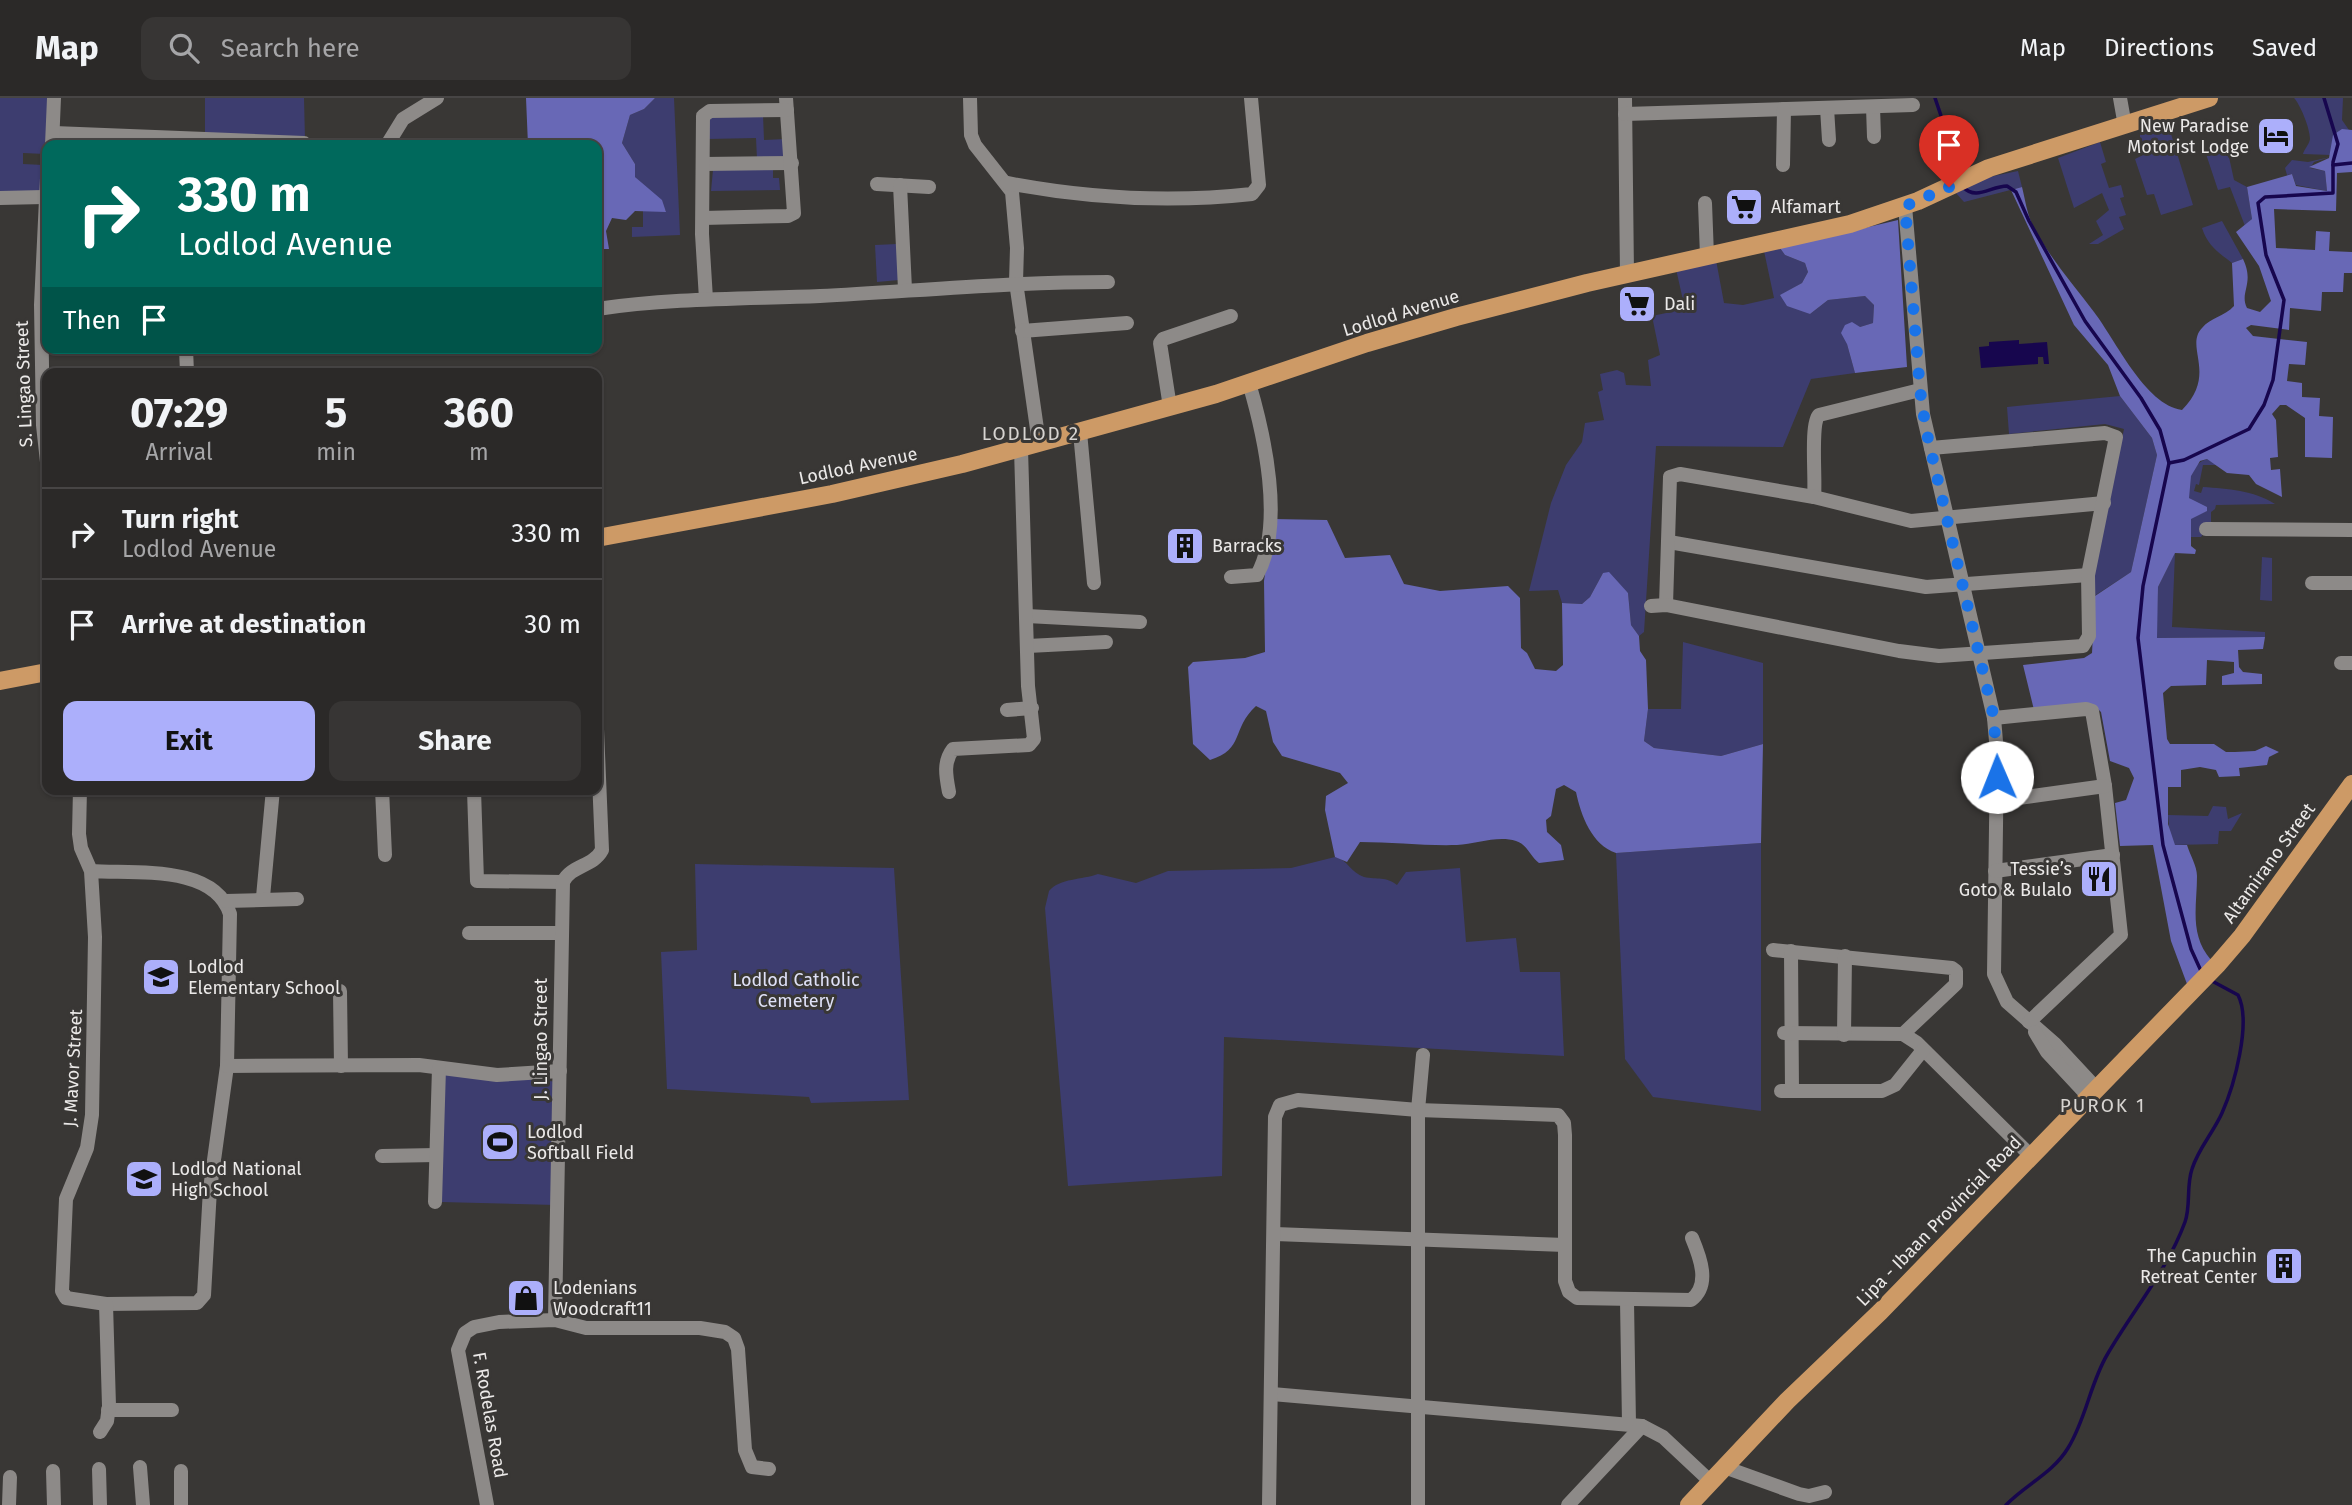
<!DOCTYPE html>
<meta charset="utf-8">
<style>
body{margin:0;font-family:"Fira Sans",sans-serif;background:#373534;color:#f1f3f6;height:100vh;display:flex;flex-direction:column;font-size:26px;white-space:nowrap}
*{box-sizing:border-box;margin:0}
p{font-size:23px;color:#a6a6a8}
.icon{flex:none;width:38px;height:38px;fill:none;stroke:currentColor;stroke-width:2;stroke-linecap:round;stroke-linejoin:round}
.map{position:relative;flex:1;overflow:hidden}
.side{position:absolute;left:42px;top:270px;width:560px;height:427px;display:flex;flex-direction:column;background:#2b2928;border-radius:14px;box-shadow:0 2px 5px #0004,0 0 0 2px #474545}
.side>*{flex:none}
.banner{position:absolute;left:42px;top:42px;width:560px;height:214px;border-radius:14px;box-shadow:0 2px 5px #0004,0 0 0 2px #474545;background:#00695c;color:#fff;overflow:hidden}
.pin{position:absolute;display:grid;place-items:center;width:60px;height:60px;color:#fff;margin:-72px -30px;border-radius:50% 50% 50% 0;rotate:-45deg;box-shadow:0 0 7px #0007}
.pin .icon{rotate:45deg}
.me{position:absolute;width:77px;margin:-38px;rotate:359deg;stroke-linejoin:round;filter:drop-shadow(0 0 5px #0008)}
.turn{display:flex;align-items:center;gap:24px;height:147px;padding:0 21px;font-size:32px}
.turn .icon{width:91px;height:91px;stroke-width:2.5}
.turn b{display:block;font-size:49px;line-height:60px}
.then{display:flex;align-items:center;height:66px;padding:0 21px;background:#0003;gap:14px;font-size:26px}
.eta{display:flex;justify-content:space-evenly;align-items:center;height:119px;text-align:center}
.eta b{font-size:42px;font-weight:700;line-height:49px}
.primary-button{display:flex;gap:14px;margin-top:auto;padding:14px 21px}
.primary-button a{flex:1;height:80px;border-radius:14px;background:#acaffb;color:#111;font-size:28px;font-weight:700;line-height:80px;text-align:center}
.primary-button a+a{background:#373534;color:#f1f3f6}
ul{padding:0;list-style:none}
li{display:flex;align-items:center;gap:21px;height:91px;padding:0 21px;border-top:2px solid #474545}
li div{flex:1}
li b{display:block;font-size:26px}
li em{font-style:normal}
header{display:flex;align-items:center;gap:42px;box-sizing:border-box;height:98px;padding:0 35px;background:#2b2928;border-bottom:2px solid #474545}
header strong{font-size:33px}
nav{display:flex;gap:38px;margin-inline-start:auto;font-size:24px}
.search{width:490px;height:63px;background:#373534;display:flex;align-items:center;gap:18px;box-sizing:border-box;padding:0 24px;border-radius:14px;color:#a6a6a8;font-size:26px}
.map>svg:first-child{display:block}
.green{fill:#3d3d6f}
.forest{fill:#6868b6}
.water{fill:#17064e}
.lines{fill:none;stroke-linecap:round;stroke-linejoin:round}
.stream{stroke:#17064e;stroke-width:3.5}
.minor{stroke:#8d8a88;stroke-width:14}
.major{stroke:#cd9a66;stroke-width:18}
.route{stroke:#1a73e8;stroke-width:12;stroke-dasharray:0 21.6}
.labels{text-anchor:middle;stroke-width:6;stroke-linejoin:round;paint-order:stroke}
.poi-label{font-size:18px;fill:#ebe9e8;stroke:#393735;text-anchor:start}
.street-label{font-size:18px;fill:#ebe9e8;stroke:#393735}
.park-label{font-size:18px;fill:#dfe1f7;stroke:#393735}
.neighbourhood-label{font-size:19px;letter-spacing:2px;fill:#d7d4d1;stroke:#393735}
</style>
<header>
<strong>Map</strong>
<div class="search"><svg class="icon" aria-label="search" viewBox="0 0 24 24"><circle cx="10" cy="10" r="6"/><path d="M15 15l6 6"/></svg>Search here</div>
<nav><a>Map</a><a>Directions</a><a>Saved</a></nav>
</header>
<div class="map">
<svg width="2352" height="1407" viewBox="0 0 2352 1407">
<rect width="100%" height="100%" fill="#393735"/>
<g class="green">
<polygon points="0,0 49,0 49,38 45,56 23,55 23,66 43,67 40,94 0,97"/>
<polygon points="205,0 304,0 305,42 205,40"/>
<polygon points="655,0 674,0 680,137 632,139 632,129 643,129 643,113 666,113 635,79 635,66 622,45 630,17 644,11"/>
<path d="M2294,0H2343L2342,22L2349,32L2334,37L2331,57L2303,56C2304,51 2309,47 2310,41C2310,30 2300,6 2294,0Z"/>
<polygon points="763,17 764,42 786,41 787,58 757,61 756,40 707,41 709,20"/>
<polygon points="2167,23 2193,107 2161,117 2154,96 2147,97 2135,61 2147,55 2140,43 2140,32"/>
<polygon points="2100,44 2106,64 2101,66 2109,90 2121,87 2124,99 2120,100 2126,117 2119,119 2124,131 2098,146 2089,146 2103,137 2096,123 2109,112 2102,95 2074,110 2058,60"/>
<polygon points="2227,50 2234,82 2247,89 2252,121 2245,128 2230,89 2218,92 2206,56"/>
<polygon points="2330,59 2314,64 2310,70 2325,73 2327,93 2296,87 2292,76 2287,77 2285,70 2292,62 2308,64"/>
<polygon points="773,70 773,80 779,80 780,92 711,93 713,72"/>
<polygon points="2018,73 2022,89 1964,104 1956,95 1984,80"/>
<path d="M2222,123L2243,161L2232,165C2218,154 2208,148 2202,130Z"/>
<polygon points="897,146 899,182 877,184 875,147"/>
<polygon points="1780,150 1785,157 1805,165 1808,174 1802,185 1781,197 1810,216 1828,202 1865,198 1874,207 1873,225 1860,229 1847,246 1855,275 1811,281 1783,349 1656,348 1644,534 1639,538 1631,527 1628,495 1603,475 1590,499 1582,506 1562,505 1558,492 1529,493 1551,405 1566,367 1582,344 1585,325 1604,322 1598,294 1603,292 1600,276 1617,272 1624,275 1626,287 1651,288 1648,262 1660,257 1652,218 1685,211 1676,171 1716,162 1724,205 1743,207 1774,200 1764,153"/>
<polygon points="2120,298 2152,340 2157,357 2131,474 2088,502 2124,331 2105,326 2009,336 2007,309"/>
<path d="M2207,361L2217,367H2203L2199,387L2196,386L2194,393L2201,395L2203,389C2228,391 2253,392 2275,406L2216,407L2215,411L2211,414V425L2201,439H2190L2191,420L2206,413L2189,400C2187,384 2191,366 2207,361Z"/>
<polygon points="2175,455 2172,529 2265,534 2265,539 2156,540 2158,489"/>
<polygon points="2262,459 2272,460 2272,503 2260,502"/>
<polygon points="1683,544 1763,565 1763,646 1721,658 1654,650 1644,643 1648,611 1681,611"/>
<polygon points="2213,708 2226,709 2228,721 2242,715 2231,733 2219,733 2218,746 2174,747 2170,739 2168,717 2208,718"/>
<polygon points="1761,745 1761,1013 1653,999 1625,961 1616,755"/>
<path d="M1335,759C1348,762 1351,775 1364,779C1377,782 1386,778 1397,787L1406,774L1460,770L1466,844L1516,840L1520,874H1560L1564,958L1224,939L1222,1078L1068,1088L1045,810L1049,793C1060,780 1082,782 1098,776L1136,785L1168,773L1291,770Z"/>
<polygon points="695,766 894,770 909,1002 811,1005 809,999 667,991 661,854 697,852"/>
<polygon points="443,974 560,984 556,1107 441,1104"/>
</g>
<g class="forest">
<polygon points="526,0 655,0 644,11 630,17 622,45 635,66 635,79 662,102 666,114 635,113 626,122 612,120 606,133 609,151 597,151 597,47 528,47"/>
<path d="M2342,31L2352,32V74L2337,75L2336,113L2274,111L2276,150L2315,152L2316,133L2330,134L2329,153L2352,154V175H2344L2343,194H2322L2321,213L2290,210L2289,232L2251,227L2246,230L2253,238L2307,244L2305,267L2289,266L2287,283L2302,285V299L2320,300L2319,318L2333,319L2332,360L2305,359V320L2286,307H2280L2272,316L2276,322L2278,359L2270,360L2271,372L2280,371L2282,399L2256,386L2249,377L2227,375L2207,361L2200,363L2191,378L2189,400L2207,409V413L2191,421V448L2196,452L2195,456L2175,455L2158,489L2157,540L2265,539L2263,551L2238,552L2239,569L2243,574L2262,576V586L2222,587V578L2234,575V564L2207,562L2206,587L2171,588L2163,595L2167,641L2170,646H2214L2226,654H2235L2255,653L2266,648L2279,654L2269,659L2267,667L2239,670L2240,678L2219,679L2216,672L2200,669L2181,672V689H2168V726L2175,747H2187C2190,757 2197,768 2197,778C2197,809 2189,836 2211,862L2187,886L2171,843L2153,747L2120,748L2115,705L2126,702L2134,680L2129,670L2110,663L2101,614L2096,609L2034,612L2023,567L2084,560L2092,555L2095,498L2131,474L2157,357L2152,340L2120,298L2108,267L2074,227L2011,92L2022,89C2025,101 2027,115 2032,126C2048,158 2073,186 2094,214C2115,241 2145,307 2182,312C2218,276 2184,249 2202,230C2210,220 2225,218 2234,208L2232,165L2243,161C2255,186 2239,194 2247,210L2260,214L2271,203L2259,168L2236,134L2252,121L2247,89L2292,76L2296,88L2327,93L2325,73L2309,69L2329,60L2333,37Z"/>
<polygon points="1898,122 1907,269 1855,275 1847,246 1841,235 1845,227 1852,224 1860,229 1873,225 1874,207 1865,198 1828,202 1810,216 1787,208 1780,197 1802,185 1808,174 1805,165 1785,157 1780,150"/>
<path d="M1273,421L1327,422L1345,460L1390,457L1404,486L1440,493L1508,488L1520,500L1521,550L1527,555L1535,571L1556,573L1563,567L1562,505L1582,506L1590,499L1603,475L1609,474L1628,495L1631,527L1639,538L1640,553L1646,562L1648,611L1644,643L1654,650L1721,658L1763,646L1761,745L1616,755C1592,747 1581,718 1576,694L1564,687L1556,691L1551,718L1546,722L1547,734L1561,747L1564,762L1539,765C1530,758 1528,747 1516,743C1498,737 1476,746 1457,747C1425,748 1392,744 1360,744L1347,764L1335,759L1325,712L1326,698L1348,685L1340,675L1282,658L1273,644L1266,613L1256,608C1231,631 1245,651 1210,662L1193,646L1188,569L1193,564L1245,560L1265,554L1264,483Z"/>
</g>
<polygon class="water" points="2019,242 2019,246 2047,244 2049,266 2044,266 2043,259 2038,259 2038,266 1981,270 1979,249 1989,248 1989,244"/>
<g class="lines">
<g class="stream">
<polyline points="1935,0 1954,56 1957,80"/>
<polyline points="2333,67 2352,65"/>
<path d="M1963,89C1976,103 1991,88 2007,88L2016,94L2029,123L2085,223L2141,300L2160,332L2169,365L2143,488L2138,540L2163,747L2191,851L2201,873"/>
<polyline points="2169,365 2184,362 2249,331 2264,307 2273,282 2284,202 2266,157 2258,105 2265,99 2333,95 2333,64 2338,46 2324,0"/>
<path d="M2006,1407C2025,1387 2053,1375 2068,1350C2086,1321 2090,1286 2107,1257C2133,1212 2167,1173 2185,1124C2191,1107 2186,1089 2192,1071C2198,1051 2213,1035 2222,1015C2234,988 2252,924 2238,897L2212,883"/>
</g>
<g class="minor">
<polyline points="970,0 971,37 975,47 1012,94 1017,150 1016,184 1039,345"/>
<polyline points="1625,0 1627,176"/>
<polyline points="2120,0 2125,28"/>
<polyline points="1873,9 1874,39"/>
<polyline points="1827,10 1829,42"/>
<polyline points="1625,16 1913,7"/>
<polyline points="54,35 304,45"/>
<polyline points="52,47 54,0"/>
<polyline points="387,47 403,21 437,0"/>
<polyline points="704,66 792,65"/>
<polyline points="1783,67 1784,11"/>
<polyline points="47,80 41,207 43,327 47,364"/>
<path d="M1007,85C1086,100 1171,105 1252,96L1259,87L1251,0"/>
<polyline points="877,86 929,89"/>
<polyline points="900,87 905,191"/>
<polyline points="0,100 44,99"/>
<polyline points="1705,105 1707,158"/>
<polyline points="1905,108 1923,316 1994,620 1997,655 1994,876 2007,904 2055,946 2096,990"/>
<polyline points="703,120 788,118 794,115 786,0"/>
<polyline points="706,201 702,136 703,18 710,13 787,12"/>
<path d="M597,211C671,200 745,201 820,198C916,193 1011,184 1108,184"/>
<polyline points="1022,233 1127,225"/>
<polyline points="186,250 187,275"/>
<polyline points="1170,309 1160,245 1163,241 1231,218"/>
<polyline points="1080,334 1094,485"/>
<path d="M1814,399C1816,382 1810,326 1819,317L1920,292"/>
<polyline points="2206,431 2352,432"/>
<polyline points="1669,444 1926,489 2088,477"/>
<path d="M1231,479L1257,477C1285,427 1264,336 1249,285"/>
<polyline points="2312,485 2352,485"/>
<polyline points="1666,507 1670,379 1680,376 1814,399 1911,423 2104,405"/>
<polyline points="1651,508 1666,507 1899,553 1939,558 2083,548 2089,538 2088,477 2116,339 2105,335 1931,350"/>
<polyline points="1027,518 1140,524"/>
<polyline points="1028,548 1106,544"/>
<polyline points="2341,565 2352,565"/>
<polyline points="1007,612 1032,610"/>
<polyline points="1994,620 2086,611 2092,613 2105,688 2121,837 2029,924"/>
<path d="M80,691L79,736L81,750L91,773L95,839L92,1017L87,1050L66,1101L62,1193L66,1200L106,1206L197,1205L204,1197L210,1091L227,968L230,816C214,766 135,776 91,773"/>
<polyline points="382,691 385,757"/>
<polyline points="474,692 477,783 563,784"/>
<path d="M949,694C946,678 943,664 953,651L1029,647L1034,641L1028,588L1021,351"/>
<polyline points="1997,703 2105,688"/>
<polyline points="1995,773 2113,757"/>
<polyline points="263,799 273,691"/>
<polyline points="226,803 297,801"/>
<polyline points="469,835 560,835"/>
<polyline points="1773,852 1952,870 1956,873 1956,886 1903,936"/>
<polyline points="1791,853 1792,993"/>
<polyline points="340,893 341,968"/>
<polyline points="2035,934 2047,954 2088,998"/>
<polyline points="1784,935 1903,936 1917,945 2031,1058"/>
<polyline points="1844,937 1845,858"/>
<polyline points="227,968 419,967 497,977 560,973"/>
<polyline points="1781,993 1882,993 1895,987 1923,952"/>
<polyline points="382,1058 436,1057"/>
<polyline points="435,1104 439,970"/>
<polyline points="1275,1136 1565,1147"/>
<polyline points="1627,1203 1629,1326"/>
<path d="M555,1222L563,784C571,767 593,769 602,752L597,631"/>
<polyline points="1272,1296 1642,1328 1663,1339 1711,1384"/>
<polyline points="108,1312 172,1312"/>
<polyline points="100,1334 107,1323 109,1308 106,1206"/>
<polyline points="140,1369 143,1407"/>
<polyline points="1724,1369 1799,1396 1809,1398 1825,1394"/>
<polyline points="99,1371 100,1407"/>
<polyline points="53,1373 54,1407"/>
<polyline points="181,1373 181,1407"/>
<polyline points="9,1407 10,1379"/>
<polyline points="487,1407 458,1252 465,1235 474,1229 499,1224 555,1222 586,1230 700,1230 725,1234 734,1240 738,1251 745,1352 752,1369 769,1371"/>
<path d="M1269,1407L1275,1019L1280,1007L1298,1002L1418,1012L1558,1017L1564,1025L1565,1037V1183L1569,1194L1577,1200L1691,1202C1711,1187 1700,1159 1692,1140"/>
<polyline points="1418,1407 1418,1012 1423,957"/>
<polyline points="1568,1407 1642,1328"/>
</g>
<g class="major">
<polyline points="597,440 832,396 962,366 1216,296 1367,245 1456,219 1587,185 1850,126 1918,103 1989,70 2209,0"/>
<polyline points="0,583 47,574"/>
<polyline points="1689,1407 1787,1303 1880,1214 2218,866 2242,838 2352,686"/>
</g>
</g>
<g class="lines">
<polyline class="route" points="1949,89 1905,108 1920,292 1926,332 1994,620 1997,679"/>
</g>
<defs>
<symbol id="hotel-square" viewBox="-11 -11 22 22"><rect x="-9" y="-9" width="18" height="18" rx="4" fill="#acaffb" stroke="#393735"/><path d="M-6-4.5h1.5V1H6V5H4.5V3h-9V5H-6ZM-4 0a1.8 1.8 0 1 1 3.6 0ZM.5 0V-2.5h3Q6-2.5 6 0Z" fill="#111"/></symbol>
<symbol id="supermarket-square" viewBox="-11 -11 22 22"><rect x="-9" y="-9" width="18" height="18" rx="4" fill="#acaffb" stroke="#393735"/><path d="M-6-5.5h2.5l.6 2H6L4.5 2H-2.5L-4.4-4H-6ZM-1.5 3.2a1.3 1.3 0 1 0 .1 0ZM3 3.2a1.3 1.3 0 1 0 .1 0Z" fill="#111"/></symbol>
<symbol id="building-square" viewBox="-11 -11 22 22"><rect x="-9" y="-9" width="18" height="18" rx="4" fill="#acaffb" stroke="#393735"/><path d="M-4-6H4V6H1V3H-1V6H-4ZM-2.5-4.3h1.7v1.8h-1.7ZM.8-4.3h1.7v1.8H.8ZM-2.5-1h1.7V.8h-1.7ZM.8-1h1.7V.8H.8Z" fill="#111"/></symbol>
<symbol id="restaurant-square" viewBox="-11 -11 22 22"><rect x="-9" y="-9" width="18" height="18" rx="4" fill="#acaffb" stroke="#393735"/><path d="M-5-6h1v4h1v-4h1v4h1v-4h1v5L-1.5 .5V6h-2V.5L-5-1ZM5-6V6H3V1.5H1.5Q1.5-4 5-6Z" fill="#111"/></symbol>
<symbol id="school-square" viewBox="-11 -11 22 22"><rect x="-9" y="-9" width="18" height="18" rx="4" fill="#acaffb" stroke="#393735"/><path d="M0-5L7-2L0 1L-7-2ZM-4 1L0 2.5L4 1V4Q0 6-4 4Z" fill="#111"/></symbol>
<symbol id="stadium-square" viewBox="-11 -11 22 22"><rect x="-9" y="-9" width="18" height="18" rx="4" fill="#acaffb" stroke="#393735"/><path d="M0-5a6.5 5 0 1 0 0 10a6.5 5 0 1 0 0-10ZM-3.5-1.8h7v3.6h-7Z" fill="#111"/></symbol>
<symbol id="shop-square" viewBox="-11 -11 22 22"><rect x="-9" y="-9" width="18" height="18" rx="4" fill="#acaffb" stroke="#393735"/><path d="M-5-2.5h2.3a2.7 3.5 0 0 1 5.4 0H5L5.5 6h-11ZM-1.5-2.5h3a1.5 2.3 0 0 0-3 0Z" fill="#111"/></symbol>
</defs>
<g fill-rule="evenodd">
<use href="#hotel-square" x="2254" y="16" width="44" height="44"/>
<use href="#supermarket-square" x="1722" y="87" width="44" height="44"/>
<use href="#supermarket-square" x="1615" y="184" width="44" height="44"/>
<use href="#building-square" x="1163" y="426" width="44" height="44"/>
<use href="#restaurant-square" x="2077" y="759" width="44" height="44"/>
<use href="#school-square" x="139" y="857" width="44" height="44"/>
<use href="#stadium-square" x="478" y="1022" width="44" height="44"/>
<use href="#school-square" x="122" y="1059" width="44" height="44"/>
<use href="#building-square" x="2262" y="1146" width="44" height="44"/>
<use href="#shop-square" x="504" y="1178" width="44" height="44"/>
</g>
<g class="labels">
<g class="poi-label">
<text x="2249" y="34" text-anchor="end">New Paradise<tspan x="2249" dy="21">Motorist Lodge</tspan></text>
<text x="1771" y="115">Alfamart</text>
<text x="1664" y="212">Dali</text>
<text x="1212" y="454">Barracks</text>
<text x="2072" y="777" text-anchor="end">Tessie’s<tspan x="2072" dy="21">Goto &amp; Bulalo</tspan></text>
<text x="188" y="875">Lodlod<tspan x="188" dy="21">Elementary School</tspan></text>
<text x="527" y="1040">Lodlod<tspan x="527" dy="21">Softball Field</tspan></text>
<text x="171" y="1077">Lodlod National<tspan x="171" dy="21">High School</tspan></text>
<text x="2257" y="1164" text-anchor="end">The Capuchin<tspan x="2257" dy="21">Retreat Center</tspan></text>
<text x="553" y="1196">Lodenians<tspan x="553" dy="21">Woodcraft11</tspan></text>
</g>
<g class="street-label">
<text transform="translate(1401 215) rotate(-17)" y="6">Lodlod Avenue</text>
<text transform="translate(24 286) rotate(-92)" y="6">S. Lingao Street</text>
<text transform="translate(858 368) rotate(-12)" y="6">Lodlod Avenue</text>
<text transform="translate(2269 765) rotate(-54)" y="6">Altamirano Street</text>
<text transform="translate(541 941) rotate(-90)" y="6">J. Lingao Street</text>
<text transform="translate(73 970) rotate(-87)" y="6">J. Mavor Street</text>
<text transform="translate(1939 1123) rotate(-46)" y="6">Lipa - Ibaan Provincial Road</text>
<text transform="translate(490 1317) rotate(80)" y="6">F. Rodelas Road</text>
</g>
<g class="park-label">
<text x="796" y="888">Lodlod Catholic<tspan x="796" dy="21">Cemetery</tspan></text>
</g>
<g class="neighbourhood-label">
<text x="1031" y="342">LODLOD 2</text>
<text x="2103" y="1014">PUROK 1</text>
</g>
</g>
</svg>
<div class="pin" style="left:1949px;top:89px;background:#d93025"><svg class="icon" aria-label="arrive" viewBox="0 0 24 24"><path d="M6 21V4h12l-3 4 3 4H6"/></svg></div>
<svg class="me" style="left:1997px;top:679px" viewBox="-20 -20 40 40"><circle r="19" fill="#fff"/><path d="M0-13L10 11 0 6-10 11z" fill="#1a73e8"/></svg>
<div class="banner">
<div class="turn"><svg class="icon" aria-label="right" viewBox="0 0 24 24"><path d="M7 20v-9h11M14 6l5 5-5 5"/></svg><div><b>330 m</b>Lodlod Avenue</div></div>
<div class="then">Then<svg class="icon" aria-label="arrive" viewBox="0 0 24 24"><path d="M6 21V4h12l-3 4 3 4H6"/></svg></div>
</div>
<section class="side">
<div class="eta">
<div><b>07:29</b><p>Arrival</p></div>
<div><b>5</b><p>min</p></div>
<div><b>360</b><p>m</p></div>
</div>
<ul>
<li><svg class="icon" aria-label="right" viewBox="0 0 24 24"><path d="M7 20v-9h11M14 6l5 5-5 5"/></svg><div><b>Turn right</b><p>Lodlod Avenue</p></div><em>330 m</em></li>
<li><svg class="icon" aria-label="arrive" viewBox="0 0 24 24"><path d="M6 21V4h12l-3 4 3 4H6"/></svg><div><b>Arrive at destination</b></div><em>30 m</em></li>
</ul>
<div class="primary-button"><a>Exit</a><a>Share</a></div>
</section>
</div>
